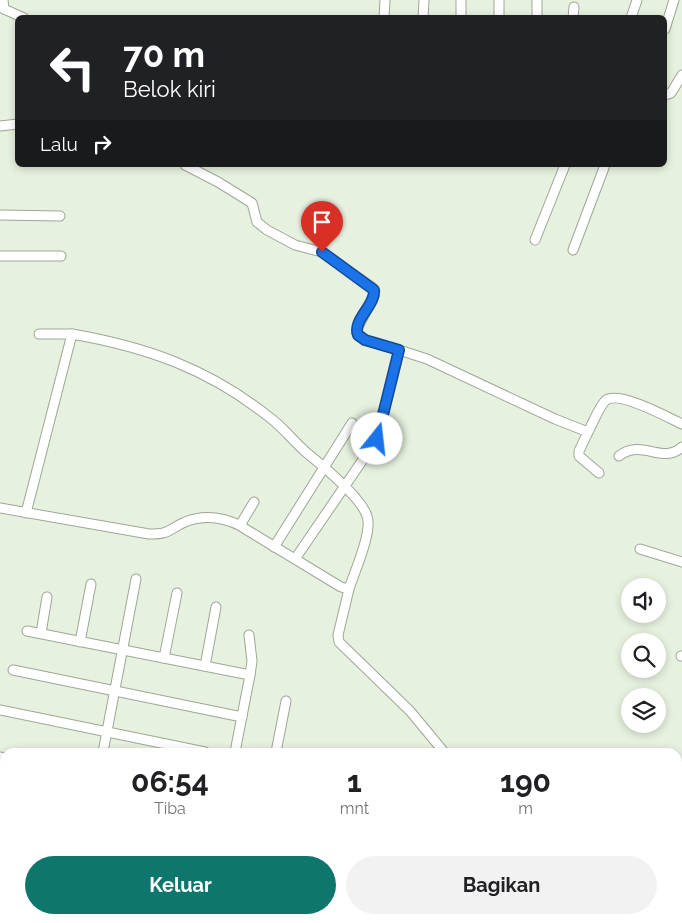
<!DOCTYPE html>
<html lang="id">
<style>
body{margin:0;font-family:Raleway,sans-serif;background:#f2f2f2;color:#202124;height:100vh;display:flex;flex-direction:column;font-size:19px;white-space:nowrap}
*{box-sizing:border-box;margin:0}
p{font-size:16px;color:#757577}
.icon{flex:none;width:28px;height:28px;fill:none;stroke:currentColor;stroke-width:2;stroke-linecap:round;stroke-linejoin:round}
.map{position:relative;flex:1;overflow:hidden}
.drawer{position:absolute;left:0px;top:748px;width:682px;height:176px;display:flex;flex-direction:column;background:#fff;border-radius:15px 15px 0 0;box-shadow:0 2px 8px #0003}
.drawer>*{flex:none}
.guide{position:absolute;left:15px;top:15px;width:652px;height:152px;border-radius:8px;box-shadow:0 2px 8px #0003;background:#202124;color:#fff;overflow:hidden}
.controls{position:absolute;left:621px;top:578px;display:grid;gap:10px}
.controls a{display:grid;place-items:center;width:45px;height:45px;border-radius:50%;background:#fff;box-shadow:0 2px 8px #0003;font-size:25px}
.pin{position:absolute;display:grid;place-items:center;width:42px;height:42px;color:#fff;margin:-51px -21px;border-radius:50% 50% 50% 0;rotate:-45deg;box-shadow:0 0 5px #0007}
.pin .icon{rotate:45deg}
.me{position:absolute;width:55px;margin:-28px;rotate:16deg;stroke-linejoin:round;filter:drop-shadow(0 0 4px #0008)}
.turn{display:flex;align-items:center;gap:18px;height:105px;padding:0 25px;font-size:22px}
.turn .icon{width:65px;height:65px;stroke-width:2.5}
.turn b{display:block;font-size:35px;line-height:42px}
.then{display:flex;align-items:center;height:48px;padding:0 25px;background:#0003;gap:10px;font-size:19px}
.eta{display:flex;justify-content:space-evenly;align-items:center;height:85px;text-align:center}
.eta b{font-size:30px;font-weight:700;line-height:35px}
.action{display:flex;gap:10px;margin-top:auto;padding:10px 25px}
.action a{flex:1;height:58px;border-radius:30px;background:#0f766e;color:#fff;font-size:20px;font-weight:700;line-height:58px;text-align:center}
.action a+a{background:#f2f2f2;color:#202124}
.map>svg:first-child{display:block}
.lines{fill:none;stroke-linecap:round;stroke-linejoin:round}
.minor-casing{stroke:#9ea797;stroke-width:11}
.tertiary-casing{stroke:#9ea797;stroke-width:12}
.minor{stroke:#fff;stroke-width:9}
.tertiary{stroke:#fff;stroke-width:10}
.route-casing{stroke:#114b97;stroke-width:12}
.route{stroke:#1a73e8;stroke-width:9}
</style>
<div class="map">
<svg width="682" height="923" viewBox="0 0 682 923">
<rect width="100%" height="100%" fill="#e7f1df"/>
<g class="lines">
<defs>
<g id="minor">
<polyline points="3,0 4,9 24,18"/>
<polyline points="384,18 385,0"/>
<polyline points="423,18 424,0"/>
<polyline points="461,18 461,0"/>
<polyline points="499,18 499,0"/>
<polyline points="537,18 537,0"/>
<polyline points="573,18 574,7"/>
<polyline points="631,18 637,0"/>
<polyline points="665,29 674,0"/>
<polyline points="665,95 671,93 682,75"/>
<polyline points="0,126 18,124"/>
<polyline points="185,165 218,182 252,203 257,222 267,230 295,245 322,252 373,288 374,296 357,329 357,333 365,340 399,350 377,439 295,559"/>
<polyline points="0,215 60,216"/>
<polyline points="535,240 565,165"/>
<polyline points="573,250 605,165"/>
<polyline points="0,256 61,256"/>
<polyline points="39,334 72,334"/>
<path d="M399,350L427,359L555,419L588,432C593,423 598,409 605,401C617,389 669,418 682,424"/>
<polyline points="588,432 579,451 579,456 599,473"/>
<path d="M619,456C642,438 662,465 682,447"/>
<polyline points="254,502 242,522 242,527 341,587 349,589 338,635 339,642 410,711 444,752"/>
<path d="M0,508L149,534C169,535 169,529 185,522C205,514 223,517 241,526"/>
<path d="M26,513L72,334C147,347 209,369 269,417C283,427 294,442 307,453C323,466 361,497 367,516C373,531 354,573 349,589"/>
<polyline points="274,547 352,423"/>
<polyline points="640,549 682,562"/>
<polyline points="27,631 250,675 235,752"/>
<polyline points="41,633 47,597"/>
<polyline points="249,635 252,661 250,675"/>
<polyline points="80,642 91,584"/>
<polyline points="681,656 682,656"/>
<polyline points="164,658 177,593"/>
<polyline points="205,666 216,607"/>
<polyline points="13,670 242,717"/>
<polyline points="0,710 205,752"/>
<polyline points="103,752 136,579"/>
<polyline points="276,752 286,701"/>
<polyline points="0,757 5,758"/>
<polyline points="0,804 5,805"/>
<polyline points="0,834 5,813"/>
<polyline points="0,894 5,895"/>
<polyline points="0,904 5,906"/>
<polyline points="45,919 57,923"/>
<polyline points="271,919 275,923"/>
<polyline points="338,919 343,923"/>
<polyline points="405,919 409,923"/>
<polyline points="678,919 682,922"/>
<polyline points="259,923 262,919"/>
<polyline points="427,923 431,919"/>
<polyline points="486,923 490,919"/>
<polyline points="520,923 523,919"/>
<polyline points="568,923 570,919"/>
</g>
<g id="tertiary">
<polyline points="678,829 682,822"/>
<polyline points="623,923 625,919"/>
</g>
</defs>
<use href="#minor" class="minor-casing"/>
<use href="#tertiary" class="tertiary-casing"/>
<use href="#minor" class="minor"/>
<use href="#tertiary" class="tertiary"/>
</g>
<g class="lines">
<defs>
<path id="route" d="M322,252L374,290C376,305 352,320 358,335L365,340L399,350L377,439"/>
</defs>
<use href="#route" class="route-casing"/>
<use href="#route" class="route"/>
</g>
</svg>
<div class="controls">
<a><svg class="icon" aria-label="sound" viewBox="0 0 24 24"><path d="M4 9h4l5-4v14l-5-4H4zM17 9q2 3 0 6"/></svg></a>
<a><svg class="icon" aria-label="search" viewBox="0 0 24 24"><circle cx="10" cy="10" r="6"/><path d="M15 15l6 6"/></svg></a>
<a><svg class="icon" aria-label="layers" viewBox="0 0 24 24"><path d="M12 4l9 5-9 5-9-5zM3 14l9 5 9-5"/></svg></a>
</div>
<div class="pin" style="left:322px;top:252px;background:#d93025"><svg class="icon" aria-label="arrive" viewBox="0 0 24 24"><path d="M6 21V4h12l-3 4 3 4H6"/></svg></div>
<svg class="me" style="left:377px;top:439px" viewBox="-20 -20 40 40"><circle r="19" fill="#fff"/><path d="M0-13L10 11 0 6-10 11z" fill="#1a73e8"/></svg>
<div class="guide">
<div class="turn"><svg class="icon" aria-label="left" viewBox="0 0 24 24"><path d="M17 20v-9H6M10 6l-5 5 5 5"/></svg><div><b>70 m</b>Belok kiri</div></div>
<div class="then">Lalu<svg class="icon" aria-label="right" viewBox="0 0 24 24"><path d="M7 20v-9h11M14 6l5 5-5 5"/></svg></div>
</div>
<section class="drawer">
<div class="eta">
<div><b>06:54</b><p>Tiba</p></div>
<div><b>1</b><p>mnt</p></div>
<div><b>190</b><p>m</p></div>
</div>
<div class="action"><a>Keluar</a><a>Bagikan</a></div>
</section>
</div>
